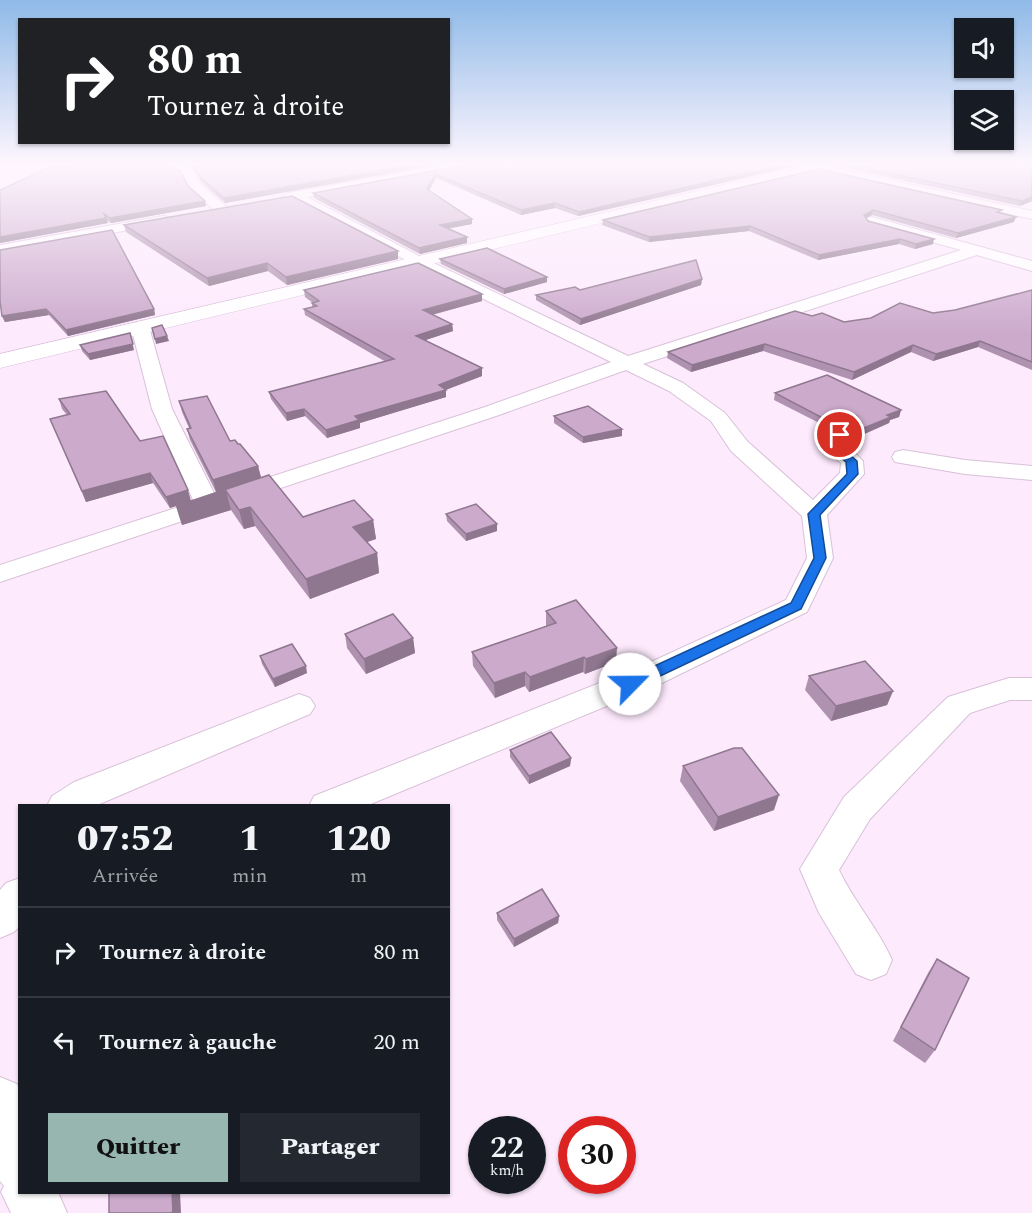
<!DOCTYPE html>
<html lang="fr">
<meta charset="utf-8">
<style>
body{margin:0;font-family:Spectral,serif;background:#242831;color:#f1f3f6;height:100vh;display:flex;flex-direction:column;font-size:22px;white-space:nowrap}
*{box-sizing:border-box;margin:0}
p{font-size:20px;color:#9ea1a6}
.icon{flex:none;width:33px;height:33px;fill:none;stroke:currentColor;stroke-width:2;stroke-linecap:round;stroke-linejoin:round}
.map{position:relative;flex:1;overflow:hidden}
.sheet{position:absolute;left:18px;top:804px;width:432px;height:390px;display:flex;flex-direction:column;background:#171b24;border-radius:0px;box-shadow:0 2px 4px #0004}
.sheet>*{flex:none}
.banner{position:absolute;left:18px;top:18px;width:432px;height:126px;border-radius:0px;box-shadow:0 2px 4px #0004;background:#202124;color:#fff;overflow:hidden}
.buttons{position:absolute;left:954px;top:18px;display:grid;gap:12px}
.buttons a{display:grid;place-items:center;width:60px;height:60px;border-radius:0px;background:#171b24;box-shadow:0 2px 4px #0004;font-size:30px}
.speed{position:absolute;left:468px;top:1116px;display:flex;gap:12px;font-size:30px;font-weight:700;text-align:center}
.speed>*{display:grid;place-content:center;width:78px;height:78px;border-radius:50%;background:#171b24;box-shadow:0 2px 4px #0004;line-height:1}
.speed small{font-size:15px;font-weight:400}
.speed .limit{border:9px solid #d22;background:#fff;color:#111}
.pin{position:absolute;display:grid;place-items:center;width:51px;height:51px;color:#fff;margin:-26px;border:3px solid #fff;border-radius:50%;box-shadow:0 2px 6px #0007}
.me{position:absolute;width:66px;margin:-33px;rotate:67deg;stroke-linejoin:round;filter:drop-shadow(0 0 4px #0008)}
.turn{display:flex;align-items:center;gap:21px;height:126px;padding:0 30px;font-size:27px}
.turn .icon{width:78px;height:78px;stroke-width:2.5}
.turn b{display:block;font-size:42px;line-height:51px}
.eta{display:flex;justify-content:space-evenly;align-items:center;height:102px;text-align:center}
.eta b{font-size:36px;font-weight:800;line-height:42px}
.primary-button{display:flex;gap:12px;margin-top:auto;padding:12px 30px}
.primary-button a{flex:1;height:69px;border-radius:0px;background:#98b6b0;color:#111;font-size:24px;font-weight:800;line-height:69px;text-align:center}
.primary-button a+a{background:#242831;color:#f1f3f6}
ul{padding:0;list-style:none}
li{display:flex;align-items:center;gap:18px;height:90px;padding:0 30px;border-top:2px solid #363941}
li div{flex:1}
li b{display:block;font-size:22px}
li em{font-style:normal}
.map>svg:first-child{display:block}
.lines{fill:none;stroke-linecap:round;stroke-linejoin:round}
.minor-casing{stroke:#d8c1d8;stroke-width:2}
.secondary-casing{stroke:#d8c1d8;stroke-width:1}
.minor{fill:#fff;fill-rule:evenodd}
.secondary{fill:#fff;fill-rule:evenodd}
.wall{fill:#af92af}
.shaded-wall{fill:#8f778f}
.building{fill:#cac;stroke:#8f778f;stroke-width:1.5}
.route{fill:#1a73e8;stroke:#114b97;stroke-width:1.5}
</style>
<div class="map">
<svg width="1032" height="1213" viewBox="0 0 1032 1213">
<rect width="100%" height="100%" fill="#fdeafd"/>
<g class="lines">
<defs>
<g id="minor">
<polygon points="161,164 176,164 192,170 200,184 226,206 227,209 226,212 216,212 191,189 183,174"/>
<path d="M452,164H475L469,167L307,197L423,258L628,356L961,250L867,224L865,221L867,218L872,217L1032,261V271L977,255L643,364L683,383L725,413L747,441L813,500L840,473L841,463L829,454L824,440C832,429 841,422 855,425L858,430L846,442L848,446L863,461L864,474L827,515L833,558L807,612L662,683L366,806H309L314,796L640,667L786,600L807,558L802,516L731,451L711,421L669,391L626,370L499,415L0,582V565L194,502L152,409L131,327L134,323H146L149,327L172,409L215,495L485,407L611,362L413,264L293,200H284L282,197L288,193Z"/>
<polygon points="816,164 1032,211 1032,219 811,169 811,165"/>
<polygon points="163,216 168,217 170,220 168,223 0,253 0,245"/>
<polygon points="903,450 965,460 1032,466 1032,480 965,474 895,462 892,457 895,452"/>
<path d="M1009,678H1032V700H1010L970,713L870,819L839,870C854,902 878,928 892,960L886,974L871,980L856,974L819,913L800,869L844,797L948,697Z"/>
<polygon points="299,694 310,698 315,706 310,714 95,806 47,806 52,796 74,782"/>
<polygon points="20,878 20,926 14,932 0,938 0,890 6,883"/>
<polygon points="0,1077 17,1084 20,1090 20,1192 58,1192 67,1213 11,1213 1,1192 4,1186 0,1181"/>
</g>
<polygon id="secondary" points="813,164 836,164 829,168 0,368 0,354"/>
</defs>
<use href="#minor" class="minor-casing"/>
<use href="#secondary" class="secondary-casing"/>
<use href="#minor" class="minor"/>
<use href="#secondary" class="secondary"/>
</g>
<g class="wall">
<polygon points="182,164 441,164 225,203 202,183 193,168"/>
<polygon points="471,164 804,164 578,216 555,208 521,215 436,178 429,191 472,219 472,224 448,228 467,243 420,254 314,198 313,193"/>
<polygon points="836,164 1032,164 1032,201 1020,206 837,166"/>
<polygon points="819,169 1001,213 1014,222 956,238 872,215 866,218 868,221 933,244 915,249 899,244 818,260 749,231 649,242 602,225 603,220"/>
<polygon points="188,186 205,201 206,206 111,223 106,220 108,223 0,243"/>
<polygon points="124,225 398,251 398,259 287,285 268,271 209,286 126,232"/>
<polygon points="440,259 547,282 504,294 441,264"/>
<polygon points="702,279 701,285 580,325 536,300 536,295"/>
<polygon points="304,290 482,301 432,315 452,324 453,331 425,340 482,368 482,376 446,390 446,397 360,423 360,428 327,438 305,416 287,421 271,399 269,392 386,362 305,315 304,309 312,307 312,303 313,303 305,297"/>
<polygon points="1032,290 1032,370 978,347 933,361 911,352 852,380 763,351 691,372 667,358 668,352 812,316 844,322 933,313 955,310"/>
<polygon points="0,301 154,309 155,315 68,336 49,315 5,322 2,316"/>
<polygon points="80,345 134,350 90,360 82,351"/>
<polygon points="775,393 901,410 899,417 890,420 889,423 853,439 854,432 859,428 855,423 841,423 831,429 774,400"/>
<polygon points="59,399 140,441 191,501 170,508 153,483 86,502 50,419 67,415 62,409"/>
<polygon points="179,401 230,441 238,444 258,466 261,477 303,517 373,520 376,539 367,542 377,553 379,573 310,599 255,526 244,529 231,510 182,525 176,506 216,492 190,440 187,429 189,428 182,412"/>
<polygon points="554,416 622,429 622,436 583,443 554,423"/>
<polygon points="446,514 497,531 466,541 447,521"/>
<polygon points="546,611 616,662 585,674 583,672 529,692 525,686 495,698 473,666 472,652 546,626"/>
<polygon points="345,634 413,638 415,653 366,674 347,648"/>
<polygon points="260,656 307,673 275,687 262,664"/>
<polygon points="809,676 893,691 887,705 831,721 805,690"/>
<polygon points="510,750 571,758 570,766 529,784 510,757"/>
<polygon points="683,766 774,810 714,831 680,781"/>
<polygon points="497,913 559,916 558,923 514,947 497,920"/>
<polygon points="937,959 935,1050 925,1063 893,1041 928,973"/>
</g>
<g class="shaded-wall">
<polygon points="416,164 441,164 225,203 224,198"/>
<polygon points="786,164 804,164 578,216 579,212"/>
<polygon points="435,174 436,178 427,194 427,189"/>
<polygon points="1032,197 1032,201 1020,206 1022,201"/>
<polygon points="205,201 206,206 111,223 110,218"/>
<polygon points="555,203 555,208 521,215 521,210"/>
<polygon points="873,210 872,215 863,220 864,215"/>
<polygon points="1016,217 1014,222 956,238 958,233"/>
<polygon points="106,218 108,223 0,243 0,237"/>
<polygon points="472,219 472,224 441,230 440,225"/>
<polygon points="750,226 749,231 649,242 649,237"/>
<polygon points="467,237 467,243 420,254 419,248"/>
<polygon points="900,239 899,244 818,260 819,255"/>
<polygon points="934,239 933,244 915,249 916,244"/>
<polygon points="398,251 398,259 287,285 286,277"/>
<polygon points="267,263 268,271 209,286 207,278"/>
<polygon points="547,277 547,282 504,294 504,289"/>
<polygon points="702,279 701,285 580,325 581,319"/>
<polygon points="482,294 482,301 423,317 423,310"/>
<polygon points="46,309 49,315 5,322 2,316"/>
<polygon points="154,309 155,315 68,336 66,330"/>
<polygon points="452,324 453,331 417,343 416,336"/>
<polygon points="130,333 134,350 90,360 88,354"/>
<polygon points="167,336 169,341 156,344 155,339"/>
<polygon points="980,341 978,347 933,361 936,354"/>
<polygon points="765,344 763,351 691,372 692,365"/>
<polygon points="913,345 911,352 852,380 854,372"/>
<polygon points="482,368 482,376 445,390 446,390 446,397 360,423 360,428 327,438 326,430 355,416"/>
<polygon points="304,409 305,416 287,421 286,413"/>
<polygon points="901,410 899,417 890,420 889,423 853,439 854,432 887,415"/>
<polygon points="842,417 841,423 831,429 832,423"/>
<polygon points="622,429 622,436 583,443 583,437"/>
<polygon points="258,466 261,478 216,492 213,480"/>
<polygon points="150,473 153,483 86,502 82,491"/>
<polygon points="188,490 191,501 170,508 166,497"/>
<polygon points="226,491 231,510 182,525 176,506"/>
<polygon points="250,507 255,526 244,529 239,510"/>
<polygon points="373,520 376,539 355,546 353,527"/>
<polygon points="497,524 497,531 466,541 466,534"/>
<polygon points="377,553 379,573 310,599 306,579"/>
<polygon points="413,638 415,653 366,674 364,659"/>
<polygon points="617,648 616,662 585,674 586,659"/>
<polygon points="584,657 583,672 529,692 530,677"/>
<polygon points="306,666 307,673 275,687 273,679"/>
<polygon points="525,672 525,686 495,698 494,683"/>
<polygon points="893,691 887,705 831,721 836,706"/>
<polygon points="571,758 570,766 529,784 529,776"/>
<polygon points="779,795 774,810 714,831 718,817"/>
<polygon points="559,916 558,923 514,947 514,939"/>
<polygon points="172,1192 180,1192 181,1213 170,1213"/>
</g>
<g class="building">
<polygon points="88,164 164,164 180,171 188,186 205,201 110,218 104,214 106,218 0,237 0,190 48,168"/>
<polygon points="192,164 416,164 224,198 201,178"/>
<polygon points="471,164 786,164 579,212 555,203 521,210 435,174 427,189 472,219 440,225 467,237 419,248 313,193"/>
<polygon points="847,164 1032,164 1032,197 1022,201"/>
<polygon points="819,169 1002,210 997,212 1016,217 958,233 873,210 864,215 868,221 934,239 916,244 900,239 819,255 750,226 649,237 603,220"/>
<polygon points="292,196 398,251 286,277 267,263 207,278 124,225"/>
<polygon points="112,230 154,309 66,330 46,309 2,316 0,301 0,250"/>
<polygon points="487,248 547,277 504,289 440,259"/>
<polygon points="696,260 702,279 581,319 536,295 575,287 580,290"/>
<polygon points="418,263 482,294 423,310 452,324 416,336 482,368 439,385 446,390 355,416 359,420 326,430 304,409 286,413 269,392 394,359 304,309 317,306 312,303 319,301 304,290"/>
<polygon points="1032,290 1032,362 980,341 936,354 913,345 854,372 765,344 692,365 668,352 795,311 812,316 822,313 844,322 871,318 900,303 933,313 955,310"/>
<polygon points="162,325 167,336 155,339 152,328"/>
<polygon points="130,333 133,344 88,354 80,345"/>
<polygon points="827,375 901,410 887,415 891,417 854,432 862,424 857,416 842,417 832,423 775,393"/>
<polygon points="106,391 140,441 163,436 188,490 166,497 150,473 82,491 50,419 70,414 59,399"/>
<polygon points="207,396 230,441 235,440 238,444 240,444 258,466 213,480 187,429 191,428 179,401"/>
<polygon points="588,406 622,429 583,437 554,416"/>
<polygon points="269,475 303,517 354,500 373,520 353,527 377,553 306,579 250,507 239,510 226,491 176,506"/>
<polygon points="476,504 497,524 466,534 446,514"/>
<polygon points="576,600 617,648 586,659 584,657 530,677 525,672 494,683 472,652 556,623 546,611"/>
<polygon points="393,614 413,638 364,659 345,634"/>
<polygon points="292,644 306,666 273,679 260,656"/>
<polygon points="865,661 893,691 836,706 809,676"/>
<polygon points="551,732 571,758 529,776 510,750"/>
<polygon points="734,748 742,748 779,795 718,817 683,766"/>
<polygon points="542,889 559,916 514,939 497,913"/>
<polygon points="937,959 969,978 935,1050 901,1027"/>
<polygon points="109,1192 172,1192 173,1212 170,1213 109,1213"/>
</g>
<linearGradient id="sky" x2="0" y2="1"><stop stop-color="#8fbae8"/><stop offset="0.49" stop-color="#fef6fe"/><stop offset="1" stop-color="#fef6fe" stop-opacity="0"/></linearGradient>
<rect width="1032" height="334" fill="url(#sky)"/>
<polygon class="route" points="836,432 845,435 840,440 842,448 857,461 858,474 820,515 826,558 801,609 635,688 624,688 622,684 624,680 791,603 814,558 808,514 847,474 846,462 833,451 829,440"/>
</svg>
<div class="buttons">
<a><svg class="icon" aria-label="sound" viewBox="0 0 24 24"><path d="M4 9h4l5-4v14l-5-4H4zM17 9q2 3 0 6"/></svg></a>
<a><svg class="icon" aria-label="layers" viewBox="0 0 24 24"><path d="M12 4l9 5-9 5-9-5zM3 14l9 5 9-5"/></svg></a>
</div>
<div class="speed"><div>22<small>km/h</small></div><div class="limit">30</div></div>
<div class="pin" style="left:840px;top:435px;background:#d93025"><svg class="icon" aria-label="arrive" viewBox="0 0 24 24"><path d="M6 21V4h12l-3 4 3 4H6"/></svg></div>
<svg class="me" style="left:630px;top:684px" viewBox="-20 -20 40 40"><circle r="19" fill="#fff"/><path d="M0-13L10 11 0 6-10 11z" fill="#1a73e8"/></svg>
<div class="banner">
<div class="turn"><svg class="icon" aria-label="right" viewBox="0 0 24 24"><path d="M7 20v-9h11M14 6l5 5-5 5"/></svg><div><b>80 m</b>Tournez à droite</div></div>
</div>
<section class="sheet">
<div class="eta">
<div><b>07:52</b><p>Arrivée</p></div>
<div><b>1</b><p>min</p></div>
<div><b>120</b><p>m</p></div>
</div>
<ul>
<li><svg class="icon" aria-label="right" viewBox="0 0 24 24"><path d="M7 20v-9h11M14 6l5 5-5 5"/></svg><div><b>Tournez à droite</b></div><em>80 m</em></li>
<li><svg class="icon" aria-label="left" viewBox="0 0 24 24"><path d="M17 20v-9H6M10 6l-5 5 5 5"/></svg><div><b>Tournez à gauche</b></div><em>20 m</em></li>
</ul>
<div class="primary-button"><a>Quitter</a><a>Partager</a></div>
</section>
</div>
